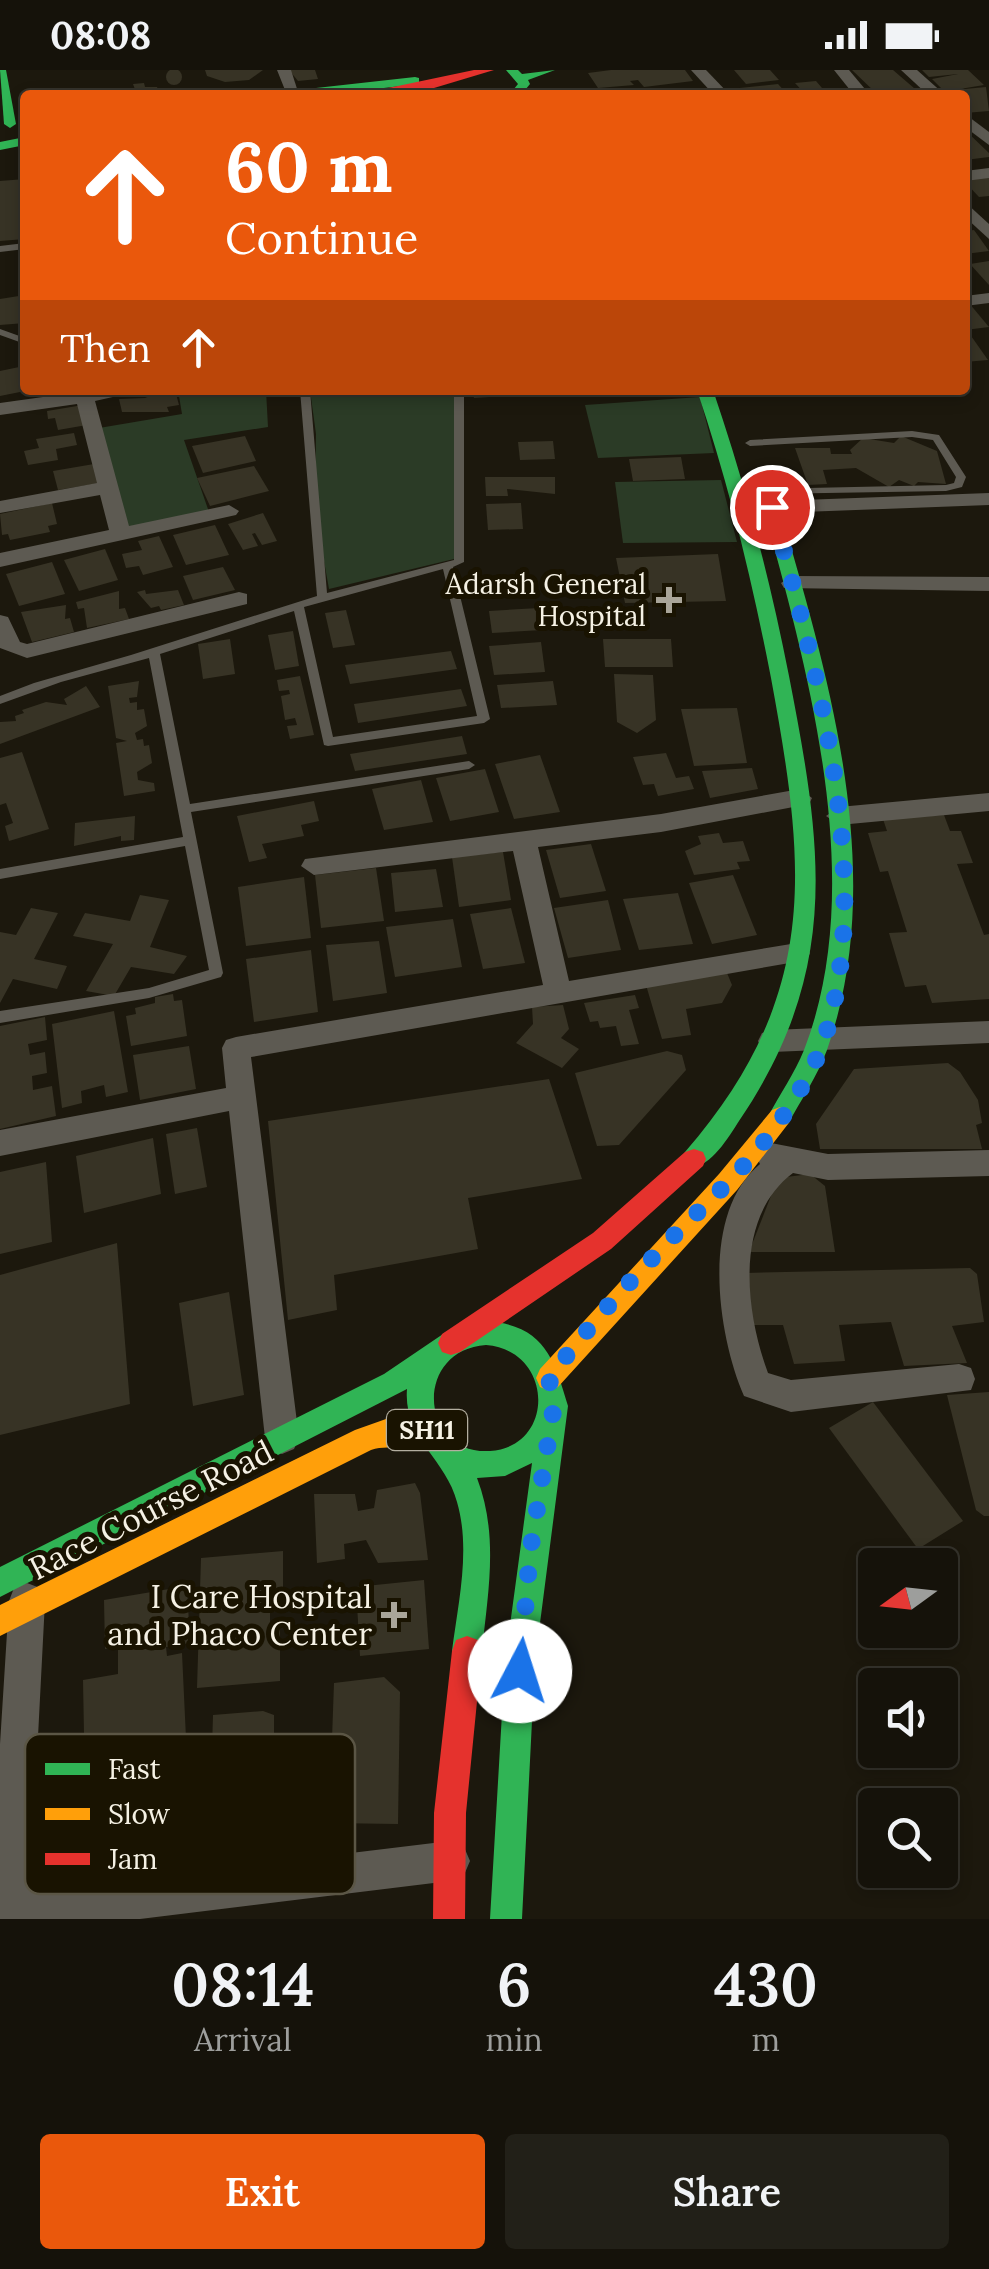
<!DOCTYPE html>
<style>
body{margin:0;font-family:Lora,serif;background:#222018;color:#f1f3f6;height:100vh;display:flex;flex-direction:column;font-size:38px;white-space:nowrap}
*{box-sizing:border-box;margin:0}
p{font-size:32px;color:#9d9e9c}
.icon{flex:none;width:55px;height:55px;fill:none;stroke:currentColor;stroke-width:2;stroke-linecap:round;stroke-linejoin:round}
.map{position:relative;height:1849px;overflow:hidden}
.details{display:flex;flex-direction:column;background:#15120a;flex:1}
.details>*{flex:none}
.hud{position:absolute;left:20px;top:20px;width:950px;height:305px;border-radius:10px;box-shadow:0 5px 15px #0003,0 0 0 2px #34322b;background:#ea580c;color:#fff;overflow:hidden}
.needle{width:65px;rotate:255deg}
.tools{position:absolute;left:858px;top:1478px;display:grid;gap:20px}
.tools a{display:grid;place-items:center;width:100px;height:100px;border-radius:10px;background:#15120a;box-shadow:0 5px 15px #0003,0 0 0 2px #34322b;font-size:50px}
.pin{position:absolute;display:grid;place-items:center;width:85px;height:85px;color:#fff;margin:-42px;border:5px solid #fff;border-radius:50%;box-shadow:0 2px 10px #0007}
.me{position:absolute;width:110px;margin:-55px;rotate:5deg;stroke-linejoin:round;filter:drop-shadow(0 0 8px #0008)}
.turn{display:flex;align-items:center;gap:35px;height:210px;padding:0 40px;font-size:45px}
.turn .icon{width:130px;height:130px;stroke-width:2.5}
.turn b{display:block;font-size:70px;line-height:85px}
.then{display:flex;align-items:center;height:95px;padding:0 40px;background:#0003;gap:20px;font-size:38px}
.eta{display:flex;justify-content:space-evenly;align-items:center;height:170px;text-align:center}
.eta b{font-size:60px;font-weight:600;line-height:70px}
.primary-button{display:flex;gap:20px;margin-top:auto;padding:20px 40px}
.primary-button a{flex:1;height:115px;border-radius:10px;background:#ea580c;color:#fff;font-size:40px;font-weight:600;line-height:115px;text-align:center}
.primary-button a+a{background:#222018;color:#f1f3f6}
.status{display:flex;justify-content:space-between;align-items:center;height:70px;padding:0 50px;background:#15120a;direction:ltr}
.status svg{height:28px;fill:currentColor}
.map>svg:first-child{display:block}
.green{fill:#2b3b26}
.building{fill:#373325}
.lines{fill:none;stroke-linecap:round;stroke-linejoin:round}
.lane{fill:#5d5a52;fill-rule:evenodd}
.street{fill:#5d5a52;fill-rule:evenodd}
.fast{fill:#30b455;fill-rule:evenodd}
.slow{fill:#ff9f0a;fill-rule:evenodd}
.jam{fill:#e5322d;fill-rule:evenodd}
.route{stroke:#1a73e8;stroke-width:18;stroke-dasharray:0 32.4}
.poi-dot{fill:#a9a599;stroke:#191301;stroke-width:4}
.labels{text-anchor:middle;stroke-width:10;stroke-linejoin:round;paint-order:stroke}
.shield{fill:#191301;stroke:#b3aea0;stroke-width:2.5}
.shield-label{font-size:25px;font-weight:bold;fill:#f5f1e4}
.poi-label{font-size:28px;fill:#f5f1e4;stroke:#191301;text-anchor:end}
.near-street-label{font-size:32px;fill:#f5f1e4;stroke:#191301}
.near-poi-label{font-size:32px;fill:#f5f1e4;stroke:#191301;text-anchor:end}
.key{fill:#191301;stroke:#5b5645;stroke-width:2.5}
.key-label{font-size:28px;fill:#f5f1e4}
</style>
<div class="status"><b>08:08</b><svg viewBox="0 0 49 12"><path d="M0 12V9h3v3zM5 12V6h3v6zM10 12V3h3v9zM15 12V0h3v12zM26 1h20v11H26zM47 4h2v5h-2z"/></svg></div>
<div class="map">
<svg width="989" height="1849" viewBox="0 0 989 1849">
<rect width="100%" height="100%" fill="#1c180d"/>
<g class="green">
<polygon points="178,320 266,320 268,357 184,370 209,442 126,461 99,358 182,344"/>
<polygon points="310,320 455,320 454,489 329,519 315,441 316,364"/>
<polygon points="700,327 714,383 598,388 585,335"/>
<polygon points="721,410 737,472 623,473 615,412"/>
</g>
<g class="building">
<circle cx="174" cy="7" r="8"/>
<polygon points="205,0 263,0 249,10 225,12 207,6"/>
<polygon points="289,0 315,0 318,9 298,11"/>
<polygon points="611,0 685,0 693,11 644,17 638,10 630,11 634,15 598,18 588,3"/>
<polygon points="734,0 770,0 779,10 746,14"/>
<polygon points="852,0 893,0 922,25 878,25"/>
<polygon points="922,0 968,0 984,15 954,20 986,17 989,41 965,43 965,25 948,25 932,9 958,4 929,7"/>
<polygon points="816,11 828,25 806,25 795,13"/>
<polygon points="144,13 145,17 157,17 160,25 137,25 133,14"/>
<polygon points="778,14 788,25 735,25 730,19"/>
<polygon points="965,60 989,83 989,87 965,90"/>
<polygon points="989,105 989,126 979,127 965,112 965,108"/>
<polygon points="25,109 25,169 0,171 0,111"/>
<polygon points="974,160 989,181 965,184 965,161"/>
<polygon points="989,191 989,215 970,194"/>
<polygon points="25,225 25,253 0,255 0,229"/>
<polygon points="969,233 989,257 965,260 965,234"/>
<polygon points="969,263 988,290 965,292"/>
<polygon points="24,296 25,321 0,326 0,301"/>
<polygon points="164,320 175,320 179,335 167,337 169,342 122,342 119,329 145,328"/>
<polygon points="472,320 535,320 535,324 474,328"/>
<polygon points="83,335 87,355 58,360 55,348 48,349 47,341"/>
<polygon points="74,363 77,375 56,379 58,390 28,395 24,381 39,378 36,369"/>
<polygon points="245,366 256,391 203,403 192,376"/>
<polygon points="901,366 937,381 946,414 918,412 914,416 899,410 889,417 856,398 823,400 827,414 808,415 795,378 830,378 831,384 852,384 850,380 863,368 894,373"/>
<polygon points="553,371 555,389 520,390 518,372"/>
<polygon points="681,387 685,409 633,411 629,389"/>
<polygon points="94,394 99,413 58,420 53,401"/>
<polygon points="254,396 269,421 210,436 197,408"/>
<polygon points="485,407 555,407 555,424 507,419 508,426 486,426"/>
<polygon points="52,433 57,454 48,456 50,462 10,470 8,464 2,465 0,444"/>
<polygon points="521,433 523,459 488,460 486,434"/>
<polygon points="263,443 277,471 262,475 255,463 252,464 258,476 243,480 228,454"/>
<polygon points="215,455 229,485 186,495 173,465"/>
<polygon points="159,466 173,497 143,505 139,496 126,498 122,484 142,480 138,471"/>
<polygon points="105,479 118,510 79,521 64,490"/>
<polygon points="718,484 726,531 625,533 616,488"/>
<polygon points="52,492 65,524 19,536 6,504"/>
<polygon points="223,497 235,520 193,530 183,506"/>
<polygon points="145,520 146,524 178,520 184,535 161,540 159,536 151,538 137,522"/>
<polygon points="119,521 119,539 125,538 129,549 87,558 84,538 78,539 76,532"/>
<polygon points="66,535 65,549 70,548 74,562 32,572 21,542"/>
<polygon points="539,538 542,560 492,563 489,541"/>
<polygon points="346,540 355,575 333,578 325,543"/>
<polygon points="293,561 299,596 275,600 268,565"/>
<polygon points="230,569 235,604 203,609 198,574"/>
<polygon points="603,569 671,569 673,597 605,597"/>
<polygon points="541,572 545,602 494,605 489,576"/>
<polygon points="451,581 457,599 350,614 345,595"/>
<polygon points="614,604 653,605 656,650 637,663 617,652"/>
<polygon points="300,606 314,665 290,669 287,656 297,655 295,648 285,650 281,626 290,624 289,620 279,621 277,610"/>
<polygon points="139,611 137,627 129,628 130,633 137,632 137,640 144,639 147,656 135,663 137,670 143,669 144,676 149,675 152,693 137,702 138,710 154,713 155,721 124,726 116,673 127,671 116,668 108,616"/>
<polygon points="553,611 557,635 501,638 497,615"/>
<polygon points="86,616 100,637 0,674 0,652 16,651 15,646 24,643 22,640 46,632 67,635 64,629"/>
<polygon points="461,619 467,636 358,653 354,634"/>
<polygon points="737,638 747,693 694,696 681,639"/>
<polygon points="462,666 467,684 355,701 350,684"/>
<polygon points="22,682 49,759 9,771 5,756 13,753 6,733 0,735 0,688"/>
<polygon points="666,683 676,708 689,706 694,719 658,726 654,714 643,715 633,687"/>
<polygon points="540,685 560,742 514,749 495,694"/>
<polygon points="752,698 758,719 710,728 702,701"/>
<polygon points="485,699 499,742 450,751 436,708"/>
<polygon points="421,710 433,752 384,760 372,719"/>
<polygon points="314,731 319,751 301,755 304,766 262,774 267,788 249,792 237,746"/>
<polygon points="944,745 950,761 961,761 973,793 957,794 984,865 989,864 989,929 932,933 926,915 905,917 889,863 907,862 888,801 880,802 868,763 887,761 883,749"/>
<polygon points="135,746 134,770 121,771 121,766 74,776 75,753"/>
<polygon points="719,763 723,773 743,771 750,791 737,792 740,799 694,805 685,781 701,774 698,766"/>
<polygon points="591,774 606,821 560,828 546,780"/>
<polygon points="503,782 511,830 459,837 452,787"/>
<polygon points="376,798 384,851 321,858 315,805"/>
<polygon points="436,799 443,837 395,842 391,803"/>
<polygon points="733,805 757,865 712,874 689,813"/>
<polygon points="304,807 311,868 246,876 238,817"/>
<polygon points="678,823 693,874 639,880 623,829"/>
<polygon points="140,825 169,830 150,877 187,886 174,904 131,897 114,926 86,921 113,874 73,866 85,843 130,851"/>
<polygon points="608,830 621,880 568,888 554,838"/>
<polygon points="31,838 58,843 34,889 67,896 57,919 13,909 0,933 0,862 16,865"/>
<polygon points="511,838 525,893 483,899 470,844"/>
<polygon points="453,849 462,897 395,907 386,857"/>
<polygon points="379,871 387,923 333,931 326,875"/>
<polygon points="311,880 318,942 254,952 246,889"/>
<polygon points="727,903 732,915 722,933 686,939 691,965 662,969 646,915"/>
<polygon points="173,924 174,931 182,930 187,966 131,976 126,946 136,944 135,938 155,933 155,927"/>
<polygon points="635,925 639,938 629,940 639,974 621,976 616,956 600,958 598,951 590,952 584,933"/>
<polygon points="563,935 569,959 561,968 579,979 562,998 516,973 533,954 532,937"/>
<polygon points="114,941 128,1022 106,1027 104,1015 81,1021 82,1033 62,1038 52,954"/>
<polygon points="45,947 47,970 28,974 30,985 45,982 47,1003 32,1006 33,1020 52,1016 56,1046 0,1059 0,956"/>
<polygon points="189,976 196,1019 140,1030 133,985"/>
<polygon points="667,981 682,985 686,1000 619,1075 597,1076 575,1003"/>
<polygon points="948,993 960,1002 978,1030 982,1053 976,1055 982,1079 820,1079 816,1054 854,999"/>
<polygon points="549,1009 582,1109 468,1128 478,1179 334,1205 337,1240 288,1250 268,1051"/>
<polygon points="197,1058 207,1117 175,1124 166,1064"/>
<polygon points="153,1068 161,1124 84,1143 76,1086"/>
<polygon points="46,1092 52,1172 0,1184 0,1102"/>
<polygon points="810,1104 825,1116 835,1182 749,1182 778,1108"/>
<polygon points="117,1173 130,1334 0,1365 0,1205"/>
<polygon points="970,1198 977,1204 984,1252 952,1256 967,1293 904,1296 891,1252 839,1255 845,1291 794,1294 783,1255 752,1255 745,1203"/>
<polygon points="229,1222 244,1325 193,1336 179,1233"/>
<polygon points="989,1322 989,1446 984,1446 976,1440 947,1325"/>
<polygon points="873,1332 963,1451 918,1479 829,1358"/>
<polygon points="415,1413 420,1423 428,1490 378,1493 366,1470 344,1474 345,1489 317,1493 314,1424 355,1424 358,1441 374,1438 377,1420"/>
<polygon points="283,1481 283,1541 270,1542 270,1553 280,1553 280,1611 197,1618 201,1488"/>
<polygon points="424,1510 429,1579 360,1586 356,1517"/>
<polygon points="187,1516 190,1573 166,1577 167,1586 182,1583 188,1711 157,1717 157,1738 177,1734 179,1779 71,1800 71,1753 107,1746 106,1713 85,1717 83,1610 118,1604 118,1577 105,1579 104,1530"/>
<polygon points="384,1607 400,1622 398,1754 329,1753 334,1613"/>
<polygon points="263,1641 274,1645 274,1776 209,1782 213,1645"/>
</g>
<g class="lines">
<g class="lane">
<polygon points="25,173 25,179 0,182 0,176"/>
<polygon points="0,259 25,268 25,274 0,265"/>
<path d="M300,320H310L327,523L454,490V320H464V492L453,497L490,649L484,653L328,676L324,675L294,541L160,584L190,734L469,691L475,695L469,699L191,742L223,903L221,907L149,928L0,953V941L149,918L209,900L185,776L0,809V799L183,767L149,588L61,612L0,634V626L34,613L131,585L317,526ZM443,499L477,646L333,667L304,537Z"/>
<polygon points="912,361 939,365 966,407 962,417 946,421 766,424 761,421 762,419 946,415 954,413 956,407 933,370 912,367 750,376 745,373 750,370"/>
</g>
<g class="street">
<polygon points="277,0 291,0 299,25 287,25"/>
<polygon points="691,0 706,0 730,25 714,25"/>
<polygon points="834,0 849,0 870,25 854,25"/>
<polygon points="901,0 917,0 945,25 928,25"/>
<polygon points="965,44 989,62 989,75 965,57"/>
<polygon points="989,98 989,108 965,111 965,101"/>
<polygon points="965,132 989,154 989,169 965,147"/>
<polygon points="989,223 989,233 965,236 965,226"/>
<polygon points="93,320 144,320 95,331 129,456 229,435 239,441 236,445 0,497 0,483 109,460 100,425 0,443 0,431 97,413 77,334 0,345 0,333"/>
<polygon points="989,423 989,435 751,444 741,438 751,432"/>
<polygon points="792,506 989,507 989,521 784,518 781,513"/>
<polygon points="239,522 247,524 247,534 27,588 0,578 0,545 8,547 20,572 27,574"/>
<polygon points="800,719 812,728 809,734 661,762 538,777 569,911 797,873 807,876 810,883 807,890 251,987 299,1368 294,1379 282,1384 270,1379 265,1368 229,1041 0,1086 0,1060 226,1018 222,978 226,970 236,967 543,915 513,781 314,805 301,796 305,789 661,744"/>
<polygon points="989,723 989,741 839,755 826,746 839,737"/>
<polygon points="989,951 989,973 772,982 762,979 758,971 762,963 772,960"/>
<path d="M771,1073L828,1084L989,1080V1106L828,1110L793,1103C734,1147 745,1241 768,1303L791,1310L959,1294L971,1298L975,1309L971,1320L791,1342L744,1326C717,1264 700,1143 760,1094L756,1086L760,1077Z"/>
<polygon points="27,1513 40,1518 45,1531 30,1822 450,1771 464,1777 470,1791 464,1805 450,1811 140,1849 0,1849 0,1674 9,1531 14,1518"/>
</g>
<g class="fast">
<polygon points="0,0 6,0 16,54 10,58 4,54"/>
<polygon points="506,0 518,0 522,4 555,0 528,10 530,14 521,25 509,25 518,14"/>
<polygon points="415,7 419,8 419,14 322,25 283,25 289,21"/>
<polygon points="25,67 25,75 0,80 0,72"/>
<path d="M697,320H713C745,414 770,509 789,606C822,776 842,899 739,1051C728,1068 707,1104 685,1096L682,1089L685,1082C821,925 806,798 771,608C752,510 729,415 697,320Z"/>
<path d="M770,428L778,433C828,604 889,804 827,980C818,1005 801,1030 788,1054L780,1057L772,1054L768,1047C779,1025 795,1003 804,980C869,812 807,598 762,433Z"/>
<path d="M486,1251C544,1255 554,1288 568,1336L535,1592L522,1849H490L505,1592L532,1393L505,1406L477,1408C499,1466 488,1521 482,1581L478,1592L467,1596L456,1592L452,1581C458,1533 471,1480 457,1432C446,1389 403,1368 407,1319L0,1527V1497L384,1304L446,1262ZM486,1275C554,1280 556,1377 490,1381C419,1385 413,1280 486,1275Z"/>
</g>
<g class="slow">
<polygon points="780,1037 788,1040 792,1047 788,1054 737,1120 558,1317 549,1321 540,1317 536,1308 540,1299 719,1104 772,1040"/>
<path d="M386,1349L442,1360L446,1369L442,1378C419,1387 395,1372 371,1380L0,1566V1535L355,1360Z"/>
</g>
<g class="jam">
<polygon points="474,0 494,0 424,21 355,25"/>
<polygon points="694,1079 703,1082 706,1089 703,1096 611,1179 460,1282 451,1285 442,1282 438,1273 442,1264 593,1163 685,1082"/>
<polygon points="467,1566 478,1570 482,1581 466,1743 465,1849 433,1849 434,1743 452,1581 456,1570"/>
</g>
</g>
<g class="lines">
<path class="route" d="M520,1601L530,1482L554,1336L549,1308C585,1261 623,1218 664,1176C693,1145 727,1116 754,1084C781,1052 812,1007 825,967C876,806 815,596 772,437"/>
</g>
<g class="poi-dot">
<path d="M664 515h10v10h10v10h-10v10h-10v-10h-10v-10h10z"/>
<path d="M389 1530h10v10h10v10h-10v10h-10v-10h-10v-10h10z"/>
</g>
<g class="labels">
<rect class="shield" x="387" y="1340" width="80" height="40" rx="8"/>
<g class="shield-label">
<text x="427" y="1369">SH11</text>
</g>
<g class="poi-label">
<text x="646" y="524">Adarsh General<tspan x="646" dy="32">Hospital</tspan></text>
</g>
<g class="near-street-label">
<text transform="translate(151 1440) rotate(-27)" y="11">Race Course Road</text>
</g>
<g class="near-poi-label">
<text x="372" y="1538">I Care Hospital<tspan x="372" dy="37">and Phaco Center</tspan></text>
</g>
</g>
<rect x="25" y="1664" width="330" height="160" rx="15" class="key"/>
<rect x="45" y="1693" width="45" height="12" fill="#30b455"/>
<rect x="45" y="1738" width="45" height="12" fill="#ff9f0a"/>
<rect x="45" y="1783" width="45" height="12" fill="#e5322d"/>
<g class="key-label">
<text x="108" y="1709">Fast</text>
<text x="108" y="1754">Slow</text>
<text x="108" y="1799">Jam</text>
</g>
</svg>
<div class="tools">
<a><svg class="needle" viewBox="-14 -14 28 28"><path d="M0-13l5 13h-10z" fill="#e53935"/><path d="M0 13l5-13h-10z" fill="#9d9e9c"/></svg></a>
<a><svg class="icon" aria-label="sound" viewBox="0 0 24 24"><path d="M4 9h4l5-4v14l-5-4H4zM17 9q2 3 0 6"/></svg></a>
<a><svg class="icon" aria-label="search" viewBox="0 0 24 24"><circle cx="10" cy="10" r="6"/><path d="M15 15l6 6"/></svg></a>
</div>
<div class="pin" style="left:772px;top:437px;background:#d93025"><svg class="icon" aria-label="arrive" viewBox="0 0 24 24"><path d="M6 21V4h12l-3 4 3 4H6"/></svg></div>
<svg class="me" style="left:520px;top:1601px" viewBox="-20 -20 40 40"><circle r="19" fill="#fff"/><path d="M0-13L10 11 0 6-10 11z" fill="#1a73e8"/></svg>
<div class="hud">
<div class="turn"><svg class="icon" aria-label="ahead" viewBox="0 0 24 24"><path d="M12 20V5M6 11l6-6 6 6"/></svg><div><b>60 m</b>Continue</div></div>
<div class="then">Then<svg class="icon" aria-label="ahead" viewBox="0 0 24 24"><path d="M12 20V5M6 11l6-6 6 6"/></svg></div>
</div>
</div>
<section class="details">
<div class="eta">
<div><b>08:14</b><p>Arrival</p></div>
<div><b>6</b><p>min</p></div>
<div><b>430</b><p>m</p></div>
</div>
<div class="primary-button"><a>Exit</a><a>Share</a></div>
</section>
